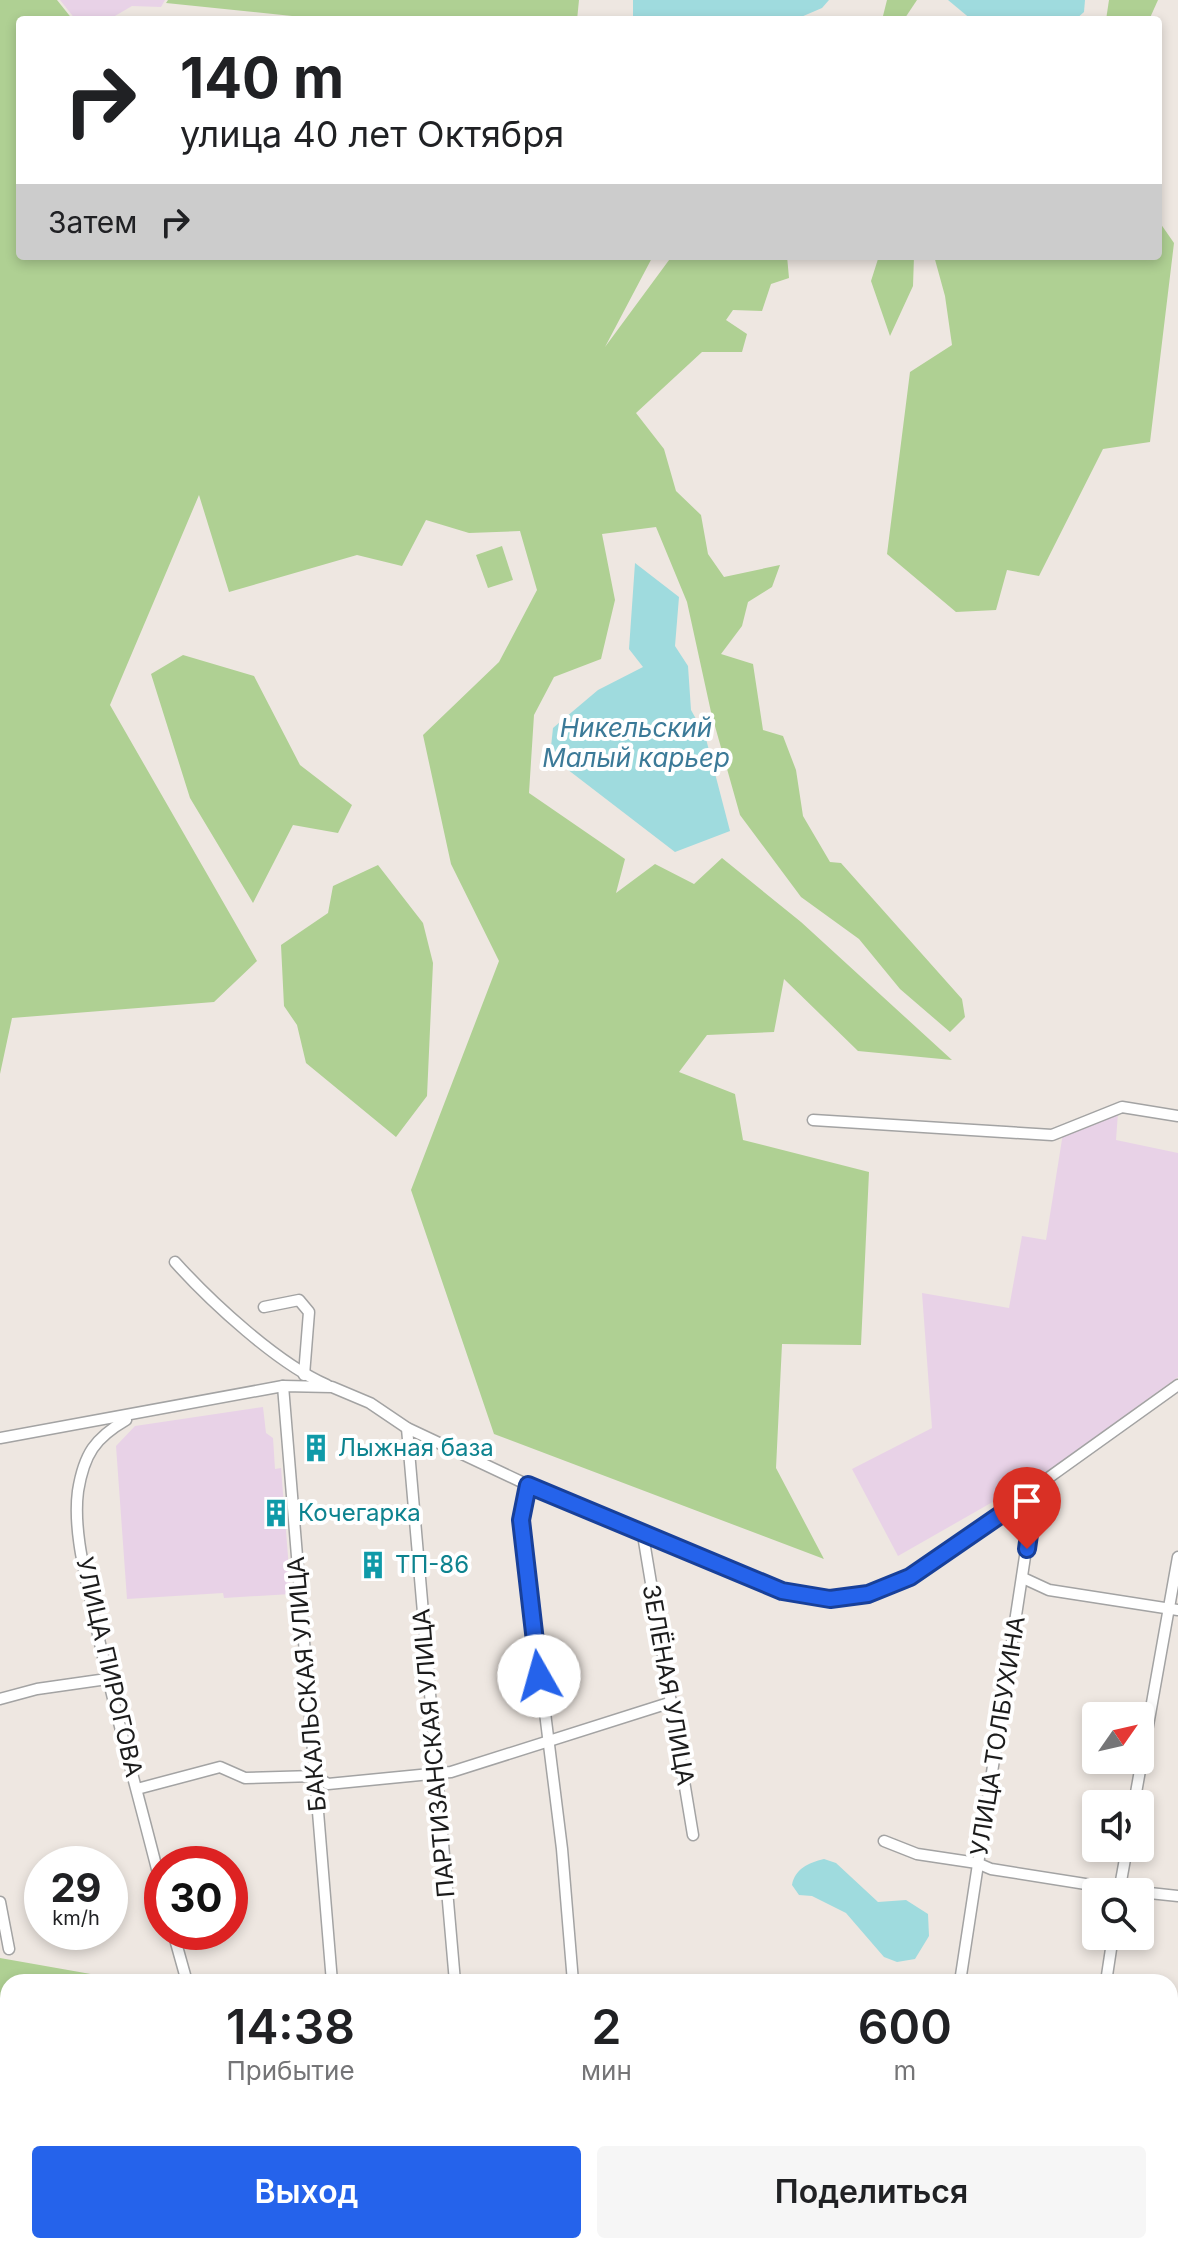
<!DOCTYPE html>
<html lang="ru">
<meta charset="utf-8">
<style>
body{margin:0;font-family:Inter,sans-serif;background:#f6f6f6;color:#202124;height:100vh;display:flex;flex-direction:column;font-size:30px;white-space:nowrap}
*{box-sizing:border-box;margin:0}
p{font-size:26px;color:#757577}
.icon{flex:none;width:44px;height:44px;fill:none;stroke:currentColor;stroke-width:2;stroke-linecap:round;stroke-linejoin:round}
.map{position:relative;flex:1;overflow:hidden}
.details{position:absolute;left:0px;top:1974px;width:1178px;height:280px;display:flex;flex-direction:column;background:#fff;border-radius:24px 24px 0 0;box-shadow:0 4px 12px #0003}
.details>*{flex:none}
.top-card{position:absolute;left:16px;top:16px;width:1146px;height:244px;border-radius:8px;box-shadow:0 4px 12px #0003;background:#fff;color:#202124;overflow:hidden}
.needle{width:52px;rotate:56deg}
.tools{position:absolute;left:1082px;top:1702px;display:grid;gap:16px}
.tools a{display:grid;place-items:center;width:72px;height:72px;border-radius:8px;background:#fff;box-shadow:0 4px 12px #0003;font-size:40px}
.speed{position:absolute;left:24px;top:1846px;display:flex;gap:16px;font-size:40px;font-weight:700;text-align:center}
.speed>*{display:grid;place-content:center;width:104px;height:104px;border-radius:50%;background:#fff;box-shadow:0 4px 12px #0003;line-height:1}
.speed small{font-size:20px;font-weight:400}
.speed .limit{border:12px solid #d22;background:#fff;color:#111}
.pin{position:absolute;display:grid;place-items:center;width:68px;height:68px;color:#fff;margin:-82px -34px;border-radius:50% 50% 50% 0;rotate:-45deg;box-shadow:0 0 8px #0007}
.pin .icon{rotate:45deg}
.me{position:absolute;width:88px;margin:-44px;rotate:353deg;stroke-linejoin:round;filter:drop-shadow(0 0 6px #0008)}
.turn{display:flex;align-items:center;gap:28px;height:168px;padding:0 32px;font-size:36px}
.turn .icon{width:104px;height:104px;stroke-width:2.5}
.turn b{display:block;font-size:56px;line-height:68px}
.then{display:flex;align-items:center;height:76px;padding:0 32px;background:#0003;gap:16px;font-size:30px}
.eta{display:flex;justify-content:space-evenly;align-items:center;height:136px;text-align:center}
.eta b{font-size:48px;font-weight:600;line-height:56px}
.cta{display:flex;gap:16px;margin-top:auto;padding:16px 32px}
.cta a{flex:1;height:92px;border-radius:8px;background:#2563eb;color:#fff;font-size:32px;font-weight:600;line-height:92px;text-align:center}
.cta a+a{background:#f6f6f6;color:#202124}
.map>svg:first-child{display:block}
.industrial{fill:#e8d2e7}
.construction{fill:#c3bfac}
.forest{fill:#afd093}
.water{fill:#9fdbde}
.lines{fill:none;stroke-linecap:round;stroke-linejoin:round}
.minor-casing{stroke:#a3a3a3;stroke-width:13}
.minor{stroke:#fff;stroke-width:10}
.route-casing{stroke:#184099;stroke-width:20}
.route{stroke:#2563eb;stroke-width:14}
.labels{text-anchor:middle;stroke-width:8;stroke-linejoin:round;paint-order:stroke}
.culture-label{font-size:24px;fill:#0d838f;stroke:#fff;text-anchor:start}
.street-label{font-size:24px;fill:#1c1c1c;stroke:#fff}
.water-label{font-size:26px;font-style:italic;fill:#3c7a98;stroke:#fff}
</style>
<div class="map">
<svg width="1178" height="2254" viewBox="0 0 1178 2254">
<rect width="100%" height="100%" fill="#eee7e1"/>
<g class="industrial">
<polygon points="60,0 165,0 161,7 132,6 108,20 76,20"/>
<polygon points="1102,1111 1118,1113 1116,1140 1178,1153 1178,1377 1054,1467 898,1556 852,1469 932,1428 922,1293 1009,1308 1022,1236 1046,1240 1063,1133 1091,1125"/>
<polygon points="263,1407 266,1433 273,1438 275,1469 281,1468 291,1594 224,1598 223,1593 127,1599 116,1446 135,1426"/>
</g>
<polygon class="construction" points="1098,2246 1163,2246 1164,2248 1163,2254 1105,2254"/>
<g class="forest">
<polygon points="0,0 57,0 73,20 20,20 20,256 653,256 605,347 672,256 787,256 789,278 771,284 762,311 733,310 726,320 747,334 742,352 702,352 636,413 664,449 676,491 701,515 708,554 724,577 780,565 772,587 748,602 742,626 721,654 753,664 763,730 783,736 796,770 803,816 830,862 841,863 962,999 965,1017 950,1032 900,989 859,939 801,897 740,815 711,712 687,602 656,527 602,534 615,600 601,659 554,677 534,715 529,793 625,859 616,893 655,864 694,884 722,858 801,922 952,1060 858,1051 784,979 774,1032 707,1035 679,1072 735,1094 743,1140 869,1172 861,1345 782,1344 776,1468 824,1559 494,1434 411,1190 499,961 451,864 423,735 499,662 537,590 520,531 469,533 426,520 402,566 357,555 229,592 199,495 110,705 257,961 214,1002 12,1018 0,1074"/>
<polygon points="168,0 579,0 577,20 330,20 166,3"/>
<polygon points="887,0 917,0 905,18 883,16"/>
<polygon points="1109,0 1158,0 1149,20 1106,20"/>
<polygon points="1158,220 1174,243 1150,442 1103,449 1039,576 1007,570 996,610 956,612 887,554 910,372 952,345 945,296 934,256 1158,256"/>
<polygon points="875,256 914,256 913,286 890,336 871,281 878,259"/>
<polygon points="502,546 513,580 488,588 476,555"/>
<polygon points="183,655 254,676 300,765 352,805 338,833 293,825 253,903 190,798 151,674"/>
<polygon points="378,865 423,923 433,963 427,1096 396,1137 306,1063 297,1025 284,1006 281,945 328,913 333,886"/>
<polygon points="0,1958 136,1982 8,1982 8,2229 0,2243"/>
<polygon points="67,2246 352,2246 353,2254 62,2254"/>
</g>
<g class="water">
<polygon points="633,0 829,0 822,8 794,20 633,20"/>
<polygon points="948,0 1085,0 1084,12 1075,20 972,20"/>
<polygon points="635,563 679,597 675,646 688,666 691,710 705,735 730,831 675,852 550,756 553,728 598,690 643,667 629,649"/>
<path d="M824,1859L836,1863L878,1902L906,1900L928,1914L929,1936L915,1959L897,1962L884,1957L846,1913L812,1896L799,1895L792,1885C795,1869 808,1863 824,1859Z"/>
</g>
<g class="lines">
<defs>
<g id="minor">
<polyline points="813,1120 1052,1135 1122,1107 1178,1116"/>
<path d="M175,1262C211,1302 278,1364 327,1385"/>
<polyline points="264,1307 299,1300 309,1312 304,1375"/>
<polyline points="283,1386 332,1982"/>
<path d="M126,1420C95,1438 84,1454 78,1491C73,1529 85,1574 93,1611C112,1705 139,1796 162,1889"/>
<polyline points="407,1428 455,1982"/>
<polyline points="0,1438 283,1386 332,1387 370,1403 407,1428 528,1485 782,1591 830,1599 868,1594 910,1577 1178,1385"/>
<polyline points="528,1485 521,1520 562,1849 573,1982"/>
<polyline points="643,1535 693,1835"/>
<polyline points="1023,1578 1049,1590 1178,1610"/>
<polyline points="0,1699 37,1689 107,1679"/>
<polyline points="137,1789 220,1767 245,1778 315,1776 328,1784 451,1772 672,1702"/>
<polyline points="1134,1804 1178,1557"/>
<polyline points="884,1841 917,1854 977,1863 991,1869 1136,1892"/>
<polyline points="1119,1892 1127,1848"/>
<polyline points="1140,1892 1178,1896"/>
<polyline points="0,1902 9,1949"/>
<polyline points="173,1932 187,1982"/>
<polyline points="960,1982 1035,1491"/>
<polyline points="1106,1982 1113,1936"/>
<polyline points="1170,2169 1178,2164"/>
<polyline points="355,2246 356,2254"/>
<polyline points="476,2246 477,2254"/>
<polyline points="605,2246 606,2254"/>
<polyline points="33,2254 38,2246"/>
<polyline points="902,2254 903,2246"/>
<polyline points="1049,2254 1051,2246"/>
</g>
</defs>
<use href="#minor" class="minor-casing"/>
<use href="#minor" class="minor"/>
</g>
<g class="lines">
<defs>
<polyline id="route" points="539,1676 521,1520 528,1485 782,1591 830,1599 868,1594 910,1577 1035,1491 1027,1549"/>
</defs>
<use href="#route" class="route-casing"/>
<use href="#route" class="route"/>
</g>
<defs>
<symbol id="building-bare" viewBox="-9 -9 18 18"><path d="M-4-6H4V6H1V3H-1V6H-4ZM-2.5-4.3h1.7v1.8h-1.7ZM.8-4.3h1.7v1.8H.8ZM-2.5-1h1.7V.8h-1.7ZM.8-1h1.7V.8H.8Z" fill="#0f9aa8" stroke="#fff" stroke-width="2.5" paint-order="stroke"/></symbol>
</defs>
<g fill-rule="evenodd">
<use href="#building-bare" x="296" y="1428" width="40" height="40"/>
<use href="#building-bare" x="256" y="1493" width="40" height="40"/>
<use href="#building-bare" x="353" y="1545" width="40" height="40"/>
</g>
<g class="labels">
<g class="culture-label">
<text x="338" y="1456">Лыжная база</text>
<text x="298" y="1521">Кочегарка</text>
<text x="395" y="1573">ТП-86</text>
</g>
<g class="street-label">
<text transform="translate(109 1667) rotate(77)" y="8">УЛИЦА ПИРОГОВА</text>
<text transform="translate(307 1684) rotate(-95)" y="8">БАКАЛЬСКАЯ УЛИЦА</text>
<text transform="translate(668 1685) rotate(80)" y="8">ЗЕЛЁНАЯ УЛИЦА</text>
<text transform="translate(998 1736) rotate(-81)" y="8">УЛИЦА ТОЛБУХИНА</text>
<text transform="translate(434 1753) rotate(-95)" y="8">ПАРТИЗАНСКАЯ УЛИЦА</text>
</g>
<g class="water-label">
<text x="636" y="737">Никельский<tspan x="636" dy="30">Малый карьер</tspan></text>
</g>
</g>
</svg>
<div class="tools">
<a><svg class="needle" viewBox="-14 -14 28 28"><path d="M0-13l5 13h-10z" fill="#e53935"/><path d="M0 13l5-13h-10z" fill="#757577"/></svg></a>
<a><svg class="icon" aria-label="sound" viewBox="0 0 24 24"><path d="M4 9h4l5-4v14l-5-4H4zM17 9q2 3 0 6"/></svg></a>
<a><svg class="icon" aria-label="search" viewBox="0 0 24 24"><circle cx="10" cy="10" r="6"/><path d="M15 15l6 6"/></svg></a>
</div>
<div class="speed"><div>29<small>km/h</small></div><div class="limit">30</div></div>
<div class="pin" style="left:1027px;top:1549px;background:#d93025"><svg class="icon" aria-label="arrive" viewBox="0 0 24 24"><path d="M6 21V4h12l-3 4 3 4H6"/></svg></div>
<svg class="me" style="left:539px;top:1676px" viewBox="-20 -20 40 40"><circle r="19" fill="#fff"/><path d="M0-13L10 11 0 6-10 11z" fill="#2563eb"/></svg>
<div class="top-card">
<div class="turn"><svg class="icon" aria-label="right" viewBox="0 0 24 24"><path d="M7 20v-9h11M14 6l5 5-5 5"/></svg><div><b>140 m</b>улица 40 лет Октября</div></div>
<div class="then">Затем<svg class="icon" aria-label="right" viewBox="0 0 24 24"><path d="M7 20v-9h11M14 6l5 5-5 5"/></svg></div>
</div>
<section class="details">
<div class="eta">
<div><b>14:38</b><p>Прибытие</p></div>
<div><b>2</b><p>мин</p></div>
<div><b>600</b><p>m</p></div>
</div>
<div class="cta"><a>Выход</a><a>Поделиться</a></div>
</section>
</div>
